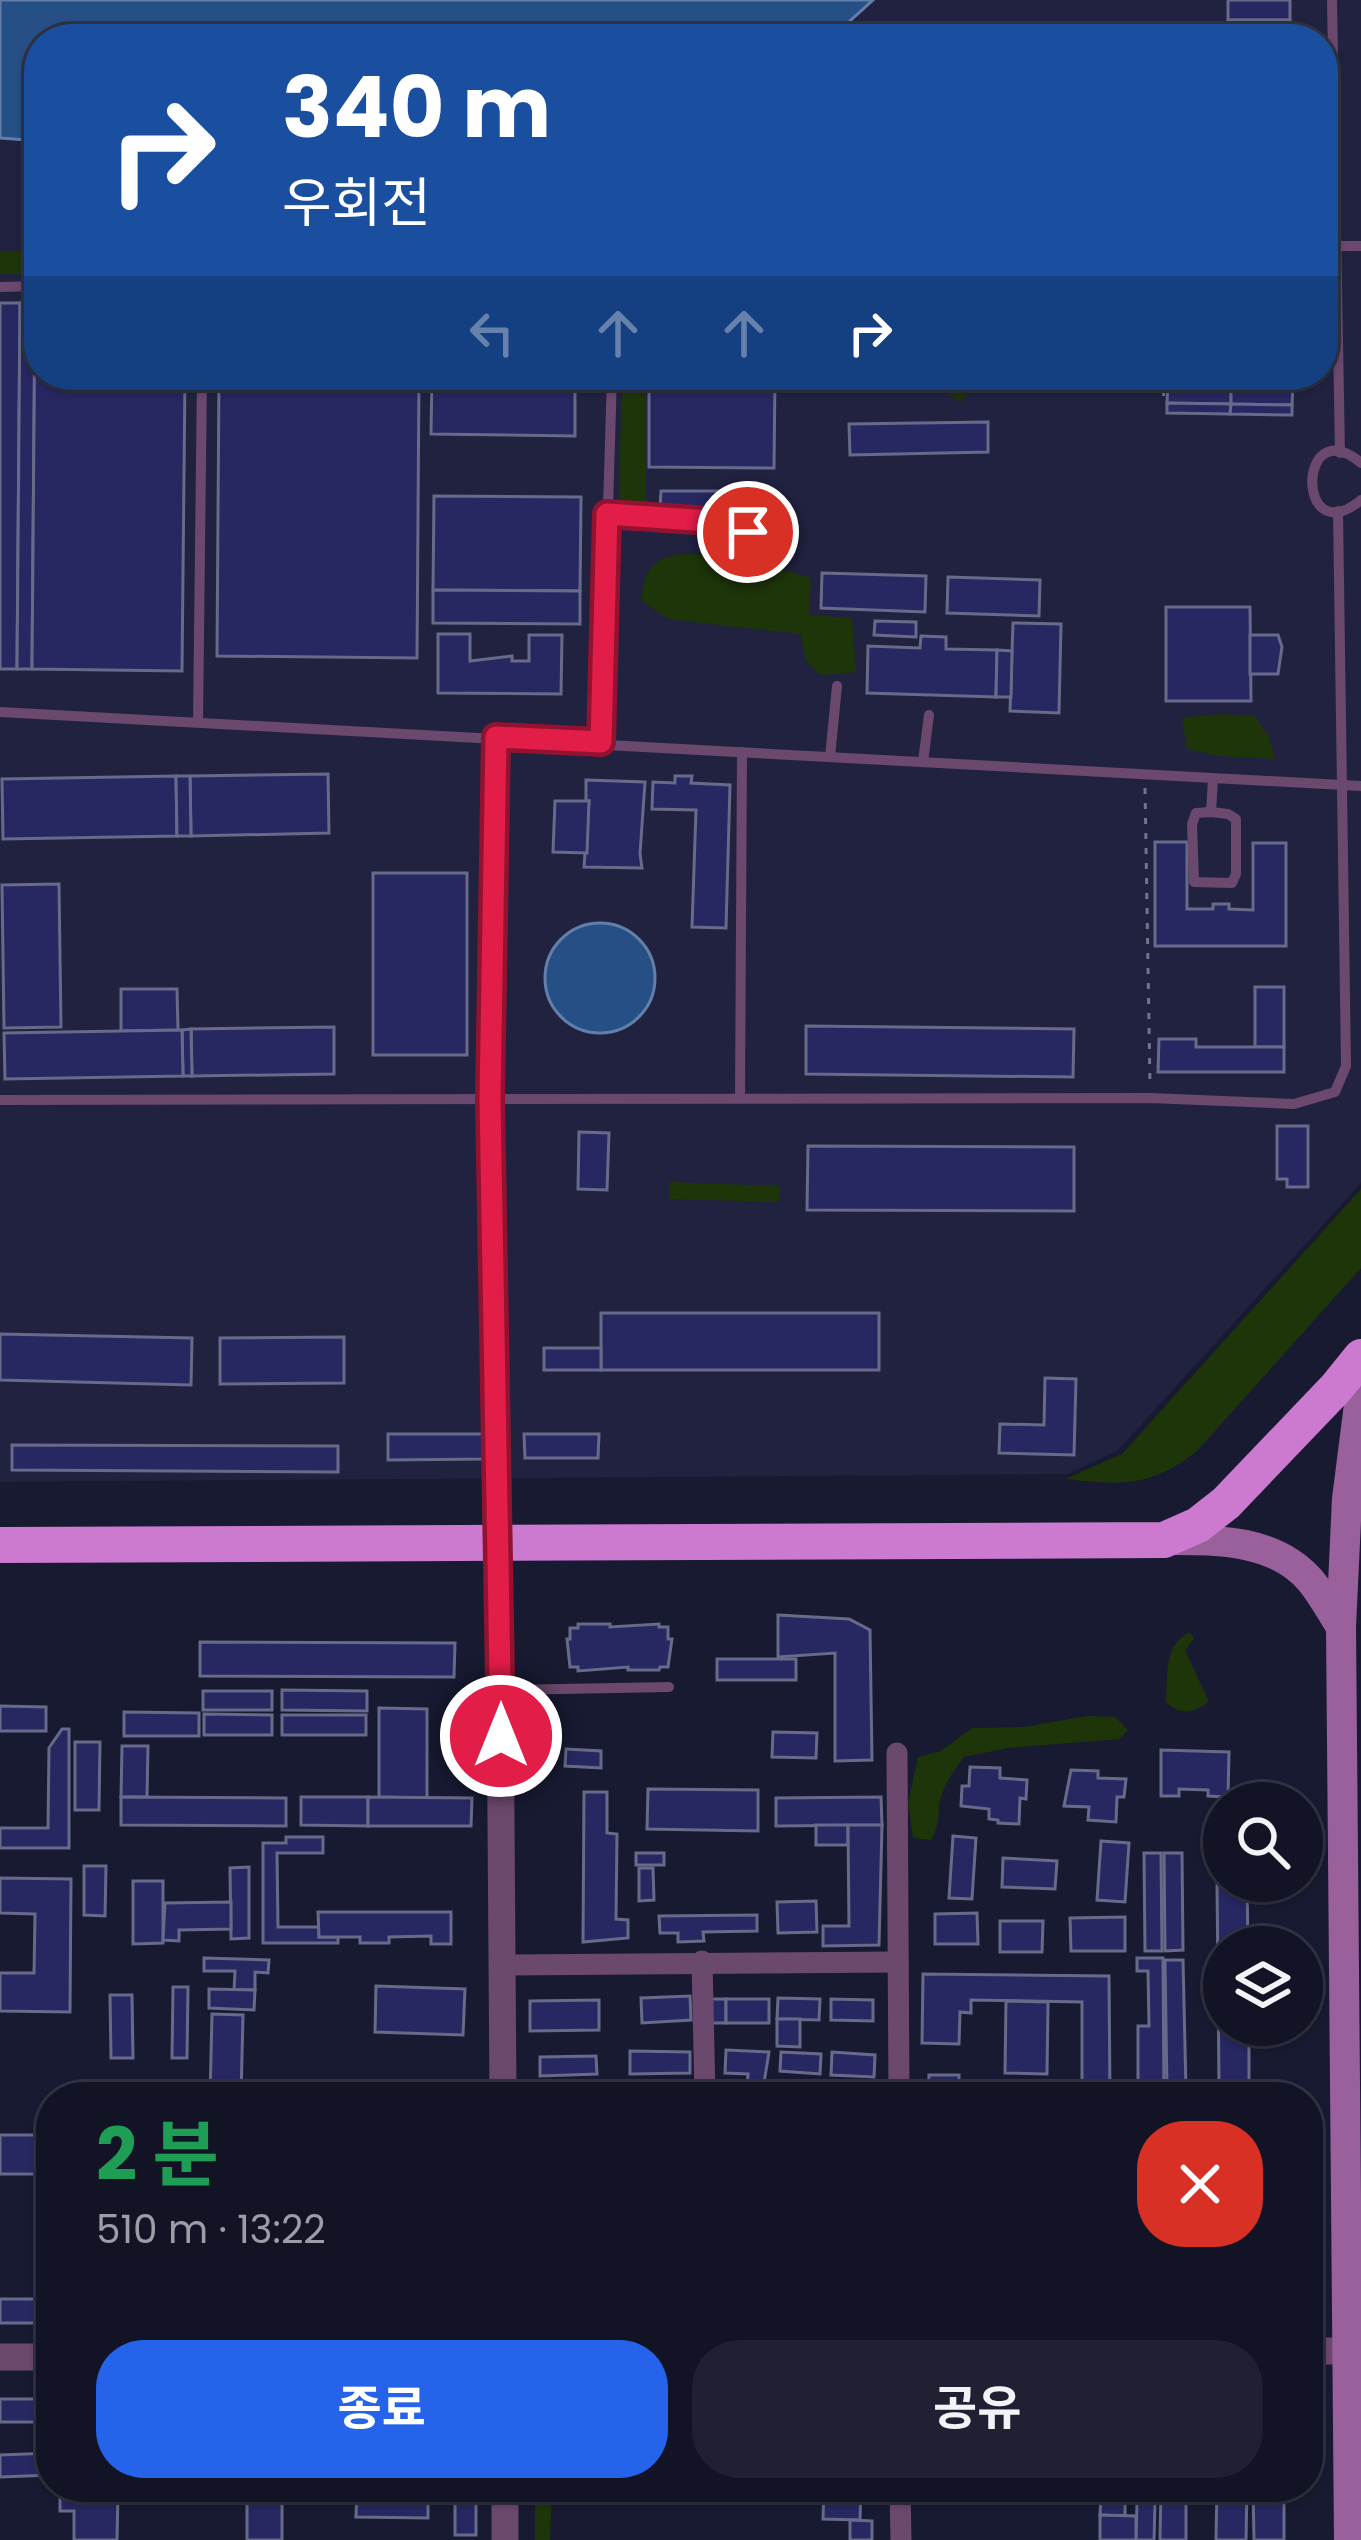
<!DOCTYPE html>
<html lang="ko">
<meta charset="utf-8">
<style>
body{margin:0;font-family:Poppins,"Noto Sans KR",sans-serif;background:#1f2132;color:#f1f3f6;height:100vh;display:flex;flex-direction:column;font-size:45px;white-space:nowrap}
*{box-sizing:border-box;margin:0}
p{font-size:39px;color:#9c9ea7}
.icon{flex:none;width:66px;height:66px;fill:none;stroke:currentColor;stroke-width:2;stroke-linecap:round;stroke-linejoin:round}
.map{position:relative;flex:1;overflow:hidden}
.panel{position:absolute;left:36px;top:2082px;width:1287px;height:420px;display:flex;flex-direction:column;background:#121426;border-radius:48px;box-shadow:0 3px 9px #0004,0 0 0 3px #313343}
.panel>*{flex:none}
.hud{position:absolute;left:24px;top:24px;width:1314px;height:366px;border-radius:48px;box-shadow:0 3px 9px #0004,0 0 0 3px #313343;background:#1a4fa0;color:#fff;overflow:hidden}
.tools{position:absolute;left:1203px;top:1782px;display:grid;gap:24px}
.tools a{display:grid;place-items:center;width:120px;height:120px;border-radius:50%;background:#121426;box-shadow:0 3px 9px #0004,0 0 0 3px #313343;font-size:60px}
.pin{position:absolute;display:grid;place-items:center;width:102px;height:102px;color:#fff;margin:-51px;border:6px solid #fff;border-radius:50%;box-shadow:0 3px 12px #0007}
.me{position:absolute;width:132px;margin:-66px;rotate:0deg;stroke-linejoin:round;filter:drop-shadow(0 0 9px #0008)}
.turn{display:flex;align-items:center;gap:42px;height:252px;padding:0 60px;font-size:54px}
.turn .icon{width:156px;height:156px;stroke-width:2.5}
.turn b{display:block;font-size:84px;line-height:102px}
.lanes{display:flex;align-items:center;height:114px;padding:0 60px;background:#0003;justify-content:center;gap:60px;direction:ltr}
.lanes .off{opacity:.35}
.round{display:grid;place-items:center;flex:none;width:126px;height:126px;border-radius:48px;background:#1f2132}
.overview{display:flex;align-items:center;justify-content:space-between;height:204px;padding:0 60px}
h1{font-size:72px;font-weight:700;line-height:90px;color:#1e9e55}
.button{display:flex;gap:24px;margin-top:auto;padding:24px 60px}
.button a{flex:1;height:138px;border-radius:48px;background:#2563eb;color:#fff;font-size:48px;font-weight:700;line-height:138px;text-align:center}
.button a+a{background:#1f2132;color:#f1f3f6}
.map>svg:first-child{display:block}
.built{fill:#202240}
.green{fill:#1e3509}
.water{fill:#264f85;stroke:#627fa9;stroke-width:3}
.building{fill:#272762;stroke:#676b89;stroke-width:3}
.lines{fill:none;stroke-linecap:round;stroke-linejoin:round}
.path{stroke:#737589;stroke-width:3;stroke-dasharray:6 9;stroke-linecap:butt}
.service{stroke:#6b486d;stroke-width:10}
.minor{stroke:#6b486d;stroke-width:21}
.tertiary{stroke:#6b486d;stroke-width:27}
.secondary{stroke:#99609c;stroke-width:30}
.trunk{stroke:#cc7ad0;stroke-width:36}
.route-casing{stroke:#92132f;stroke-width:30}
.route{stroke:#e11d48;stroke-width:21}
</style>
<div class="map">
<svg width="1361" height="2540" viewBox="0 0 1361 2540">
<rect width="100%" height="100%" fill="#181a32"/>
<polygon class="built" points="873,0 1361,0 1361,1183 1118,1450 1068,1474 0,1482 0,138 39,141 39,375 1323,375 1323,39 830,39"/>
<g class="green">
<rect x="0" y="251" width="39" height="23"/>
<polygon points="622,375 646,375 646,507 629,507 621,502 619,495"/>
<polygon points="927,375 961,375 973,386 960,402 938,388"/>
<path d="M724,553L811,578L809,615L852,618L856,672L820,675L806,661L800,634L668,619L642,601C643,547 681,554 724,553Z"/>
<polygon points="1220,714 1254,716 1269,736 1275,759 1218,756 1187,749 1182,718"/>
<polygon points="669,1182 780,1186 779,1202 669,1199"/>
<path d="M1361,1189V1268L1197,1451C1149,1488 1122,1485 1065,1479L1122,1454Z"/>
<path d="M1190,1632L1194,1639L1185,1650L1209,1702C1194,1712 1181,1717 1166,1702C1168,1676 1163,1645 1190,1632Z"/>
<path d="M1087,1716L1115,1717L1128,1730L1120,1739L1008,1748L964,1757C954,1770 944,1784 940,1801C937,1817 940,1825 931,1840L913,1838L908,1803L918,1757L941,1751L972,1728L1025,1727Z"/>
<polygon points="535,2487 552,2487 550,2540 535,2540"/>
</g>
<g class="water">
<polygon points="0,0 873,0 830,39 39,39 39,141 0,138"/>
<circle cx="600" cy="978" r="55"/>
</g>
<g class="building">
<rect x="1228" y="0" width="62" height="20"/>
<polygon points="1228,20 1290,20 1290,31 1228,30"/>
<polygon points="0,303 20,303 17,669 0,669"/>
<polygon points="20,303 35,303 32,669 17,669"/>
<polygon points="35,303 39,303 39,375 185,375 182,671 32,669"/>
<polygon points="219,375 419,375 417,658 217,656"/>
<polygon points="432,375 575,375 575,436 431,434"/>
<polygon points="649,375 775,375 774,468 649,467"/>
<polygon points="1168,381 1231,382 1231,404 1167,403"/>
<polygon points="1231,382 1293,383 1292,405 1231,404"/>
<polygon points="1167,403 1231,404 1230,414 1167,413"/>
<polygon points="1231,404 1292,405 1292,415 1230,414"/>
<polygon points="988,422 988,452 850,455 849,424"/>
<polygon points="661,491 724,491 723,508 660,507"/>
<polygon points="434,496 581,497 580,591 433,590"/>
<polygon points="822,573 926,576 925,612 821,608"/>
<polygon points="948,577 1040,580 1039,616 947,613"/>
<polygon points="433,590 580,591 580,624 433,623"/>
<polygon points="1166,607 1250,607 1251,701 1166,701"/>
<polygon points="875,621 916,622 916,637 874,635"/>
<polygon points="1013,623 1061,624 1059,713 1010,711"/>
<polygon points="438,634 470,634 470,661 512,656 512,661 529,661 529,635 562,635 561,694 438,693"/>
<polygon points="1250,635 1278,635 1282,647 1278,674 1250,674"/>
<polygon points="921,636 946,637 946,649 997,650 996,697 867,693 868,646 920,648"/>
<polygon points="997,650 1012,651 1011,697 996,697"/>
<polygon points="328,774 329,833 191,836 190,776"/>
<polygon points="176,776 177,836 3,839 2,779"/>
<polygon points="176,776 190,776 191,836 177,836"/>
<polygon points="675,776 692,776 691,783 730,785 726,928 692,927 696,810 652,809 653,782 675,783"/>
<polygon points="586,780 645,782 640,854 642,868 584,867 589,801 586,801"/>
<polygon points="555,801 589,801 587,853 553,852"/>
<polygon points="1155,842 1187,842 1187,909 1213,909 1213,904 1229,904 1229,909 1253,910 1253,843 1286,843 1286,946 1155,946"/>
<rect x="373" y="873" width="94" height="182"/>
<polygon points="59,884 61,1027 4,1028 2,885"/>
<rect x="1255" y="987" width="29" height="60"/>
<polygon points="121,989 177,989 178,1030 121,1031"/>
<polygon points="806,1026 1074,1029 1073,1077 806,1074"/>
<polygon points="334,1027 334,1074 192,1076 191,1029"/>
<polygon points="191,1029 192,1076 183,1076 182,1030"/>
<polygon points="182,1030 183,1076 5,1079 4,1033"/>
<polygon points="1159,1039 1196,1039 1196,1047 1284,1047 1284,1072 1158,1072"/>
<polygon points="1277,1126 1308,1126 1308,1187 1287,1187 1287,1179 1277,1179"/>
<polygon points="579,1132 609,1133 607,1190 578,1189"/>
<polygon points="808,1146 1074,1147 1074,1211 807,1210"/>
<rect x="601" y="1313" width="278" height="57"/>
<polygon points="0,1334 192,1338 191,1385 0,1380"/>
<polygon points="344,1337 344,1383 220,1384 220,1338"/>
<rect x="544" y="1348" width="57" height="22"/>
<polygon points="1045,1378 1076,1379 1074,1455 999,1453 1000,1424 1044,1425"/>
<polygon points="388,1434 485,1434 485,1459 388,1460"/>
<polygon points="524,1434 599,1434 598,1458 525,1458"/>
<polygon points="12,1445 338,1446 338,1472 12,1470"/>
<polygon points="778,1615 849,1619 870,1630 872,1760 835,1761 835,1653 778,1657"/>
<polygon points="578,1624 610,1624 610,1627 659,1624 659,1627 668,1627 668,1639 672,1639 668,1667 660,1667 659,1670 628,1670 628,1667 578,1671 578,1667 570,1667 567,1639 570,1639 570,1628 578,1628"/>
<polygon points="200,1642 455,1643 454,1677 200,1676"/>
<rect x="717" y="1659" width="79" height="21"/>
<polygon points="282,1690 367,1691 367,1711 282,1710"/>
<rect x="203" y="1691" width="69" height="19"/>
<polygon points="0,1706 46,1707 46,1731 0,1731"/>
<polygon points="379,1708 427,1709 427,1798 379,1797"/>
<polygon points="124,1712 199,1713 199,1736 124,1736"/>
<polygon points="204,1714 272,1715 272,1735 204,1735"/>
<rect x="282" y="1715" width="84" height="20"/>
<polygon points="62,1729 69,1729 69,1848 0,1848 0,1828 48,1828 49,1748"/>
<polygon points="773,1732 817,1733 816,1758 772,1757"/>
<polygon points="75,1742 100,1742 99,1810 75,1810"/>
<polygon points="122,1746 148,1746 147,1797 121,1797"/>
<polygon points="566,1749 601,1751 601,1768 565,1766"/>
<polygon points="1161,1750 1229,1752 1228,1797 1208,1796 1208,1790 1179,1789 1179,1796 1161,1796"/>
<polygon points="970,1767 1000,1768 1000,1778 1027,1780 1026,1799 1020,1798 1019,1824 998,1823 998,1820 989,1819 989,1809 961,1806 962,1786 969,1786"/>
<polygon points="1071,1770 1098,1771 1098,1778 1126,1779 1124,1797 1117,1797 1116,1822 1088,1820 1089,1807 1064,1806"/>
<polygon points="648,1789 758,1790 758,1831 647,1829"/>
<polygon points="584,1792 607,1792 607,1833 617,1834 616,1919 628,1920 628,1938 583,1942"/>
<polygon points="121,1797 286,1798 286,1826 121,1825"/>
<polygon points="301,1797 368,1797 368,1826 301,1825"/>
<polygon points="368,1797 472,1798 471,1826 368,1826"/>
<polygon points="881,1797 882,1825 776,1826 776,1798"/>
<rect x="816" y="1825" width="32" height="20"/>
<polygon points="848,1825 882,1825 879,1945 823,1946 823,1926 849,1926"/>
<polygon points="953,1836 976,1838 972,1899 949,1898"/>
<polygon points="286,1837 323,1837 323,1853 277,1853 278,1927 319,1927 319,1937 338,1937 338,1943 263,1943 263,1843 286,1843"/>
<polygon points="1101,1841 1129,1843 1125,1902 1097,1900"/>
<rect x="636" y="1853" width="28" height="12"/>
<polygon points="1144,1853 1161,1853 1162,1951 1145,1951"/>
<polygon points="1164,1853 1182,1853 1183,1950 1165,1951"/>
<polygon points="1003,1858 1057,1861 1055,1889 1002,1887"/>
<polygon points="84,1866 106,1866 105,1916 84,1915"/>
<polygon points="249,1867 249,1938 231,1939 230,1868"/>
<polygon points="639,1868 653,1868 654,1900 639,1901"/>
<polygon points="0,1878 71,1879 70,2012 0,2011 0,1973 34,1973 35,1914 0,1913"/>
<polygon points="133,1881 163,1881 163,1943 133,1944"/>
<polygon points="1217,1881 1247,1881 1248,1947 1224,1947 1224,2025 1249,2025 1249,2082 1219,2083"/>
<polygon points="816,1901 817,1932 778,1933 777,1902"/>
<polygon points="231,1902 231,1929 179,1930 179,1941 163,1940 165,1903"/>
<polygon points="318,1912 451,1912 451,1944 431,1944 431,1936 389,1937 389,1943 360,1943 360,1937 319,1937"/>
<polygon points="977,1913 978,1944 935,1944 935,1914"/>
<polygon points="757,1915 757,1931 703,1932 704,1941 678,1942 678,1933 660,1933 659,1916"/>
<polygon points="1125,1917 1125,1951 1071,1951 1070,1918"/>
<polygon points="1000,1921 1043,1921 1042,1952 1000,1952"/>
<polygon points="204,1958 269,1960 268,1973 255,1972 255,1990 234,1990 235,1971 204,1971"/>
<polygon points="1137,1958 1163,1958 1164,2097 1138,2097 1138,2026 1149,2026 1148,1971 1137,1971"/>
<polygon points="1165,1960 1183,1960 1186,2090 1167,2091"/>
<polygon points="923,1974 1109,1976 1110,2097 1082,2097 1082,2002 971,2000 971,2013 960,2012 959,2044 922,2043"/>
<polygon points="376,1986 465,1989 463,2035 375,2032"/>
<polygon points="173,1987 188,1987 187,2058 172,2058"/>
<polygon points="209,1989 255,1990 254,2010 209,2008"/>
<polygon points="110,1995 132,1995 133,2058 111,2058"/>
<polygon points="690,1996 691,2020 642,2023 641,1998"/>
<polygon points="778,1998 820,1999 819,2020 777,2019"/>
<rect x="708" y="1999" width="18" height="24"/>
<rect x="726" y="1999" width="43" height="24"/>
<polygon points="831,1999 873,2000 873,2021 831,2020"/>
<polygon points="599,2000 599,2030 530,2031 530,2001"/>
<polygon points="1006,2001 1048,2002 1047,2074 1005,2073"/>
<polygon points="212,2014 243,2015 241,2097 210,2097"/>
<polygon points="777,2019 800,2019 800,2047 777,2046"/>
<polygon points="726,2050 769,2052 763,2089 747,2088 748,2074 725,2073"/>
<polygon points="630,2051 690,2052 690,2073 630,2074"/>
<polygon points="781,2052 821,2054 820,2074 780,2071"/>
<polygon points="832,2052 875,2055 874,2077 831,2075"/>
<polygon points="596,2056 597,2074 540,2076 540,2057"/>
<polygon points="929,2075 959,2075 959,2097 928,2097"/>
<rect x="92" y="2084" width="49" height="13"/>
<polygon points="959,2091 1037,2092 1037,2097 959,2097"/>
<polygon points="0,2135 51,2135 47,2174 0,2174"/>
<rect x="0" y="2299" width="39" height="24"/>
<rect x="0" y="2399" width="51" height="23"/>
<polygon points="51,2453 51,2475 0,2477 0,2455"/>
<rect x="247" y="2487" width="35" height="53"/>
<polygon points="357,2487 372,2487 372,2492 428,2493 428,2518 356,2517"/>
<polygon points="824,2487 861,2487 860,2520 823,2519"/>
<polygon points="1161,2487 1186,2487 1186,2540 1160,2540"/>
<polygon points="1217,2487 1247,2487 1246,2540 1216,2540"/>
<polygon points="1253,2487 1290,2487 1291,2496 1284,2496 1284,2540 1254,2540"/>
<rect x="455" y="2490" width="21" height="45"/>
<polygon points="60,2492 118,2493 117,2540 74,2540 74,2511 60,2511"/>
<polygon points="1101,2497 1125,2497 1125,2516 1100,2515"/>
<polygon points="1137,2503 1155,2503 1154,2540 1136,2540"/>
<polygon points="1100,2515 1136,2516 1136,2540 1100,2540"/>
<polygon points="850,2520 872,2521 872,2540 850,2540"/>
</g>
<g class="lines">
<g class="path">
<polyline points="1163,375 1164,405"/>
<polyline points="1145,788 1150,1084"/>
</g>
<g class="service">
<polyline points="1332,1 1340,453"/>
<polyline points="1336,246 1361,246"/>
<polyline points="0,287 39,286"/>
<path d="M1361,463C1297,409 1295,554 1361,500"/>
<path d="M606,514C676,515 723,515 782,556"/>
<polyline points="0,712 1361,786"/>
<polyline points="198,722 202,375"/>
<polyline points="496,737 489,1099 499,1539"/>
<polyline points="601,742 612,375"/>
<polyline points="830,757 837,686"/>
<polyline points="923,762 929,715"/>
<polygon points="1211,812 1228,814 1236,819 1236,874 1232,883 1194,882 1192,824 1196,813"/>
<polyline points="1211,812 1213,779"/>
<polyline points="740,1098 742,752"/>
<polyline points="0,1100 1150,1098 1294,1104 1335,1092 1346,1066 1338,511"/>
<polyline points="504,1690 669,1687"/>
</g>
<g class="minor">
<polyline points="897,1753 899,2097"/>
<polyline points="702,1961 705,2097"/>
<polyline points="502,1965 898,1962"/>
<polyline points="900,2487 901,2540"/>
</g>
<g class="tertiary">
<polyline points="499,1543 503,2097"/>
<polyline points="1308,2351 1349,2351"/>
<polyline points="0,2357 51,2357"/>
<polyline points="505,2487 505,2540"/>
</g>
<g class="secondary">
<path d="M1168,1540C1217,1540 1274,1539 1310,1580C1322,1594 1331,1612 1341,1627"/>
<polyline points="1349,2540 1341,1627 1347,1499 1361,1389"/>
</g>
<polyline class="trunk" points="0,1545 1164,1540 1198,1525 1226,1503 1336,1388 1361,1357"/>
</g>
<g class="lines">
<defs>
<polyline id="route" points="501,1736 490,1099 496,737 601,742 607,514 711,521 748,532"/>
</defs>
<use href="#route" class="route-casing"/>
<use href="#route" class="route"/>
</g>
</svg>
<div class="tools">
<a><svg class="icon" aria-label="search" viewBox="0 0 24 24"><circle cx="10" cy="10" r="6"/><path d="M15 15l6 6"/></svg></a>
<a><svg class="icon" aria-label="layers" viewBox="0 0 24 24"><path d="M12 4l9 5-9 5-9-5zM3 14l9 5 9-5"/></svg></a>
</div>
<div class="pin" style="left:748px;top:532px;background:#d93025"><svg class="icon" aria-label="arrive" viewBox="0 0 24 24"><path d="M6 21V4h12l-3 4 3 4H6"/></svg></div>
<svg class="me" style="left:501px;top:1736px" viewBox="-20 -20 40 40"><circle r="17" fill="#e11d48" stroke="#fff" stroke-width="3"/><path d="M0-11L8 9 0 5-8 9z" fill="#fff"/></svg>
<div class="hud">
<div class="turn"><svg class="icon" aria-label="right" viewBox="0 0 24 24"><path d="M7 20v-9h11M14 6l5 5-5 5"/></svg><div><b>340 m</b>우회전</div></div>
<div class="lanes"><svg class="icon off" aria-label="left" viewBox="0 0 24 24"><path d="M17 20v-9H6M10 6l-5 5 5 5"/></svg><svg class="icon off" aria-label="ahead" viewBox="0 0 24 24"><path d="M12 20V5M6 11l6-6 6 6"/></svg><svg class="icon off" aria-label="ahead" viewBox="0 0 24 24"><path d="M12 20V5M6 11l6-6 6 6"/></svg><svg class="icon" aria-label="right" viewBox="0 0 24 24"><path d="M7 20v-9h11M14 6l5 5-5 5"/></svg></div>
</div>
<section class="panel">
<div class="overview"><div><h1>2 분</h1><p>510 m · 13:22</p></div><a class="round" style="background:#d93025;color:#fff"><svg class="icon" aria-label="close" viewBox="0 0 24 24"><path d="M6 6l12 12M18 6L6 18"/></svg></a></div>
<div class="button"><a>종료</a><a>공유</a></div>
</section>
</div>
